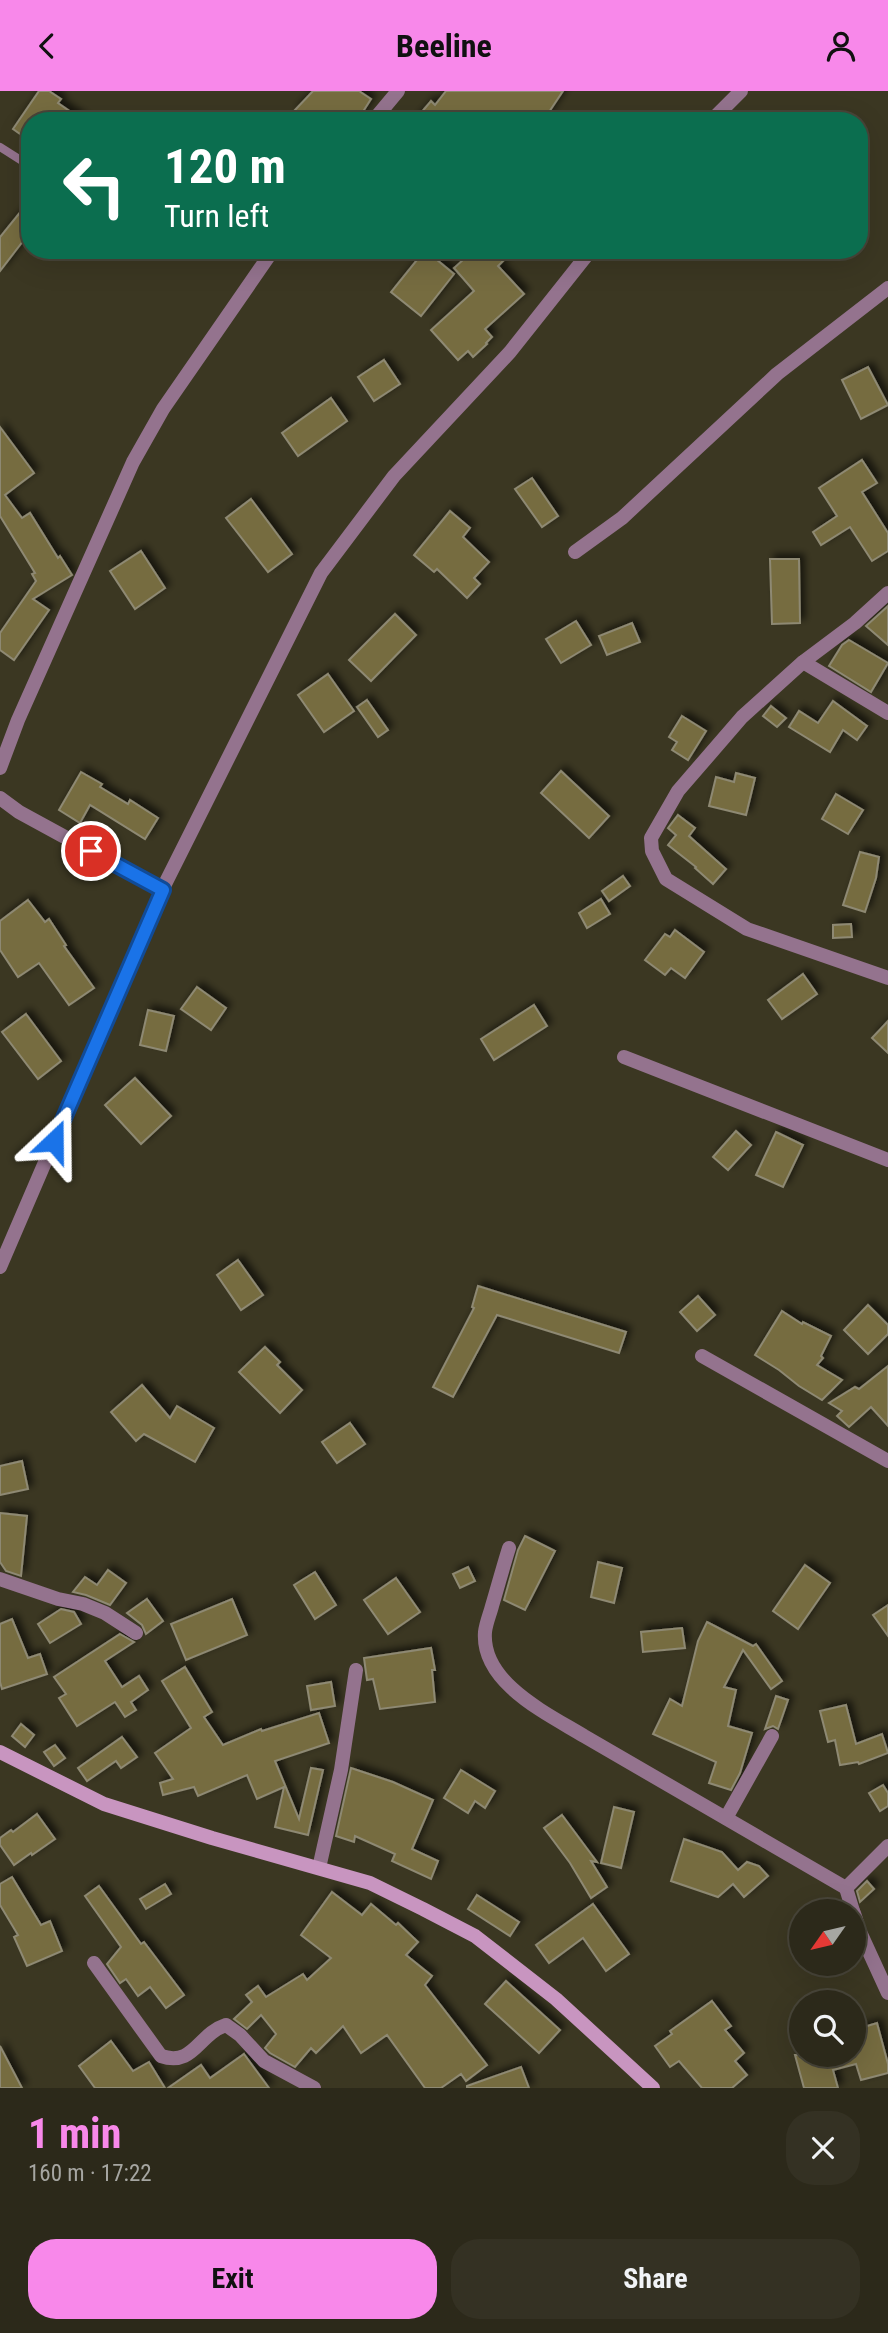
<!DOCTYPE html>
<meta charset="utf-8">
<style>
body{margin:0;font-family:"Roboto Condensed",sans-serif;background:#343123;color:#f1f3f6;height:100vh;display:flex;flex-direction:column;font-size:26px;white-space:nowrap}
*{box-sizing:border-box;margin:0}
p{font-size:23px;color:#a6a6a2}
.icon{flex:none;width:38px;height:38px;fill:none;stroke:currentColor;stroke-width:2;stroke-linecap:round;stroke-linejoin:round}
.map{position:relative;height:1997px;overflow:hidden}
.drawer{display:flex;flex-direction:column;background:#2c291a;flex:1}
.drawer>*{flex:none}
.banner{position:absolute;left:21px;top:21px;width:847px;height:147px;border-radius:28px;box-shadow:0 7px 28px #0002,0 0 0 2px #484539;background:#0b6e4f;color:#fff;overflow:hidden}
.needle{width:46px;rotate:236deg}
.buttons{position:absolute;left:789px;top:1808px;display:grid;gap:14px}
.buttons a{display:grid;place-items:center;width:77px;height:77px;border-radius:50%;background:#2c291a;box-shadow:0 7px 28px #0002,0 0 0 2px #484539;font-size:35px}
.pin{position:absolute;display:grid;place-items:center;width:60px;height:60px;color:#fff;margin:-30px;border:4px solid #fff;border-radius:50%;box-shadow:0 2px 7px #0007}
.me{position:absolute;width:77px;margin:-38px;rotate:23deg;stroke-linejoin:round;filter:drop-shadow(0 0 5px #0008)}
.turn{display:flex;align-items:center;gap:24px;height:147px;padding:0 28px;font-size:32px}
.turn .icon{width:91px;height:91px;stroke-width:2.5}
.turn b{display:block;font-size:49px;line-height:60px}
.round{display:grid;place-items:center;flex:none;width:74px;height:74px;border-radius:28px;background:#343123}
.headline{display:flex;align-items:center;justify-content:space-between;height:119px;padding:0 28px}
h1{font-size:42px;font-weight:700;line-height:52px;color:#f888ea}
.cta{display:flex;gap:14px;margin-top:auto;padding:14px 28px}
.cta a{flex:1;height:80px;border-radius:28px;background:#f888ea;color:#111;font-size:28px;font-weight:700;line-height:80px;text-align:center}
.cta a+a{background:#343123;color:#f1f3f6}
header{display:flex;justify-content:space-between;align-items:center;height:91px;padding:0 28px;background:#f888ea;color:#111;font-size:32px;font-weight:700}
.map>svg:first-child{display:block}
.building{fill:#766c40;stroke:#8e8973;stroke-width:2;filter:url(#shadow)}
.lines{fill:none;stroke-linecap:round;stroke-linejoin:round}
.lane{stroke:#94738e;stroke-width:8}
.street{stroke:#94738e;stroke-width:14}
.secondary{stroke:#c895c0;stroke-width:14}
.route-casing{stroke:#114b97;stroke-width:18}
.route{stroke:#1a73e8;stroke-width:12}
</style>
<header><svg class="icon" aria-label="back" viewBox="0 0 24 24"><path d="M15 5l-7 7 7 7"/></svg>Beeline<svg class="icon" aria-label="person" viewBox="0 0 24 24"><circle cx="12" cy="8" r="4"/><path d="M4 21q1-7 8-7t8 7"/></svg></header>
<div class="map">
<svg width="888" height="1997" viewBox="0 0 888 1997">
<defs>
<filter id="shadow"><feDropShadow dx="4.5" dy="-4.5" stdDeviation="3.5" flood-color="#0009"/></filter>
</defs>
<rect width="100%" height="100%" fill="#3b3722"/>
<g class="building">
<polygon points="39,0 49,0 61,8 58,12 84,30 30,30 30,50 13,38"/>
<polygon points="313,0 359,0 371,8 357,30 304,30 294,20"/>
<polygon points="446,0 563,0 543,30 414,30 431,10 435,14"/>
<polygon points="30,109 30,141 0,180 0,146"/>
<polygon points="425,159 454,183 421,225 391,201"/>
<polygon points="474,159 514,159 498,175 524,203 485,238 492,246 486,252 487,253 473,266 468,260 458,269 431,239 474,200 454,177"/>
<polygon points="384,269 400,293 374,310 358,286"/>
<polygon points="868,276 888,314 861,328 842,289"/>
<polygon points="331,307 347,330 298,365 282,342"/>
<polygon points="0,336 34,382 5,404 22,427 30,422 58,467 60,465 72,484 33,508 49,519 14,569 0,559 0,542 36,490 32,483 35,482 0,425"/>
<polygon points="862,369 877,392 862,401 888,442 888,460 872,470 850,436 821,454 813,441 837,425 819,397"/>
<polygon points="532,387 558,425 542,436 515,398"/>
<polygon points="251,408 292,463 268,481 226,427"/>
<polygon points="450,420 470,437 463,446 489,471 474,487 480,493 467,507 437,478 434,481 414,464"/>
<polygon points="141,460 165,497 135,518 110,480"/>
<polygon points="770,468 799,468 800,532 772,533"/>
<polygon points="888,515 888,554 866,535"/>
<polygon points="395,523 416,544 371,590 349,569"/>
<polygon points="576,530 591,554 561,572 546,548"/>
<polygon points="632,532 640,551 607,564 599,545"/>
<polygon points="849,549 888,572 871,601 829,575 842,554"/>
<polygon points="328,583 354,620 324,641 298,604"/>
<polygon points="367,609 388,639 378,646 357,616"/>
<polygon points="833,610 867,635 857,649 843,639 830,661 789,636 799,620 818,632"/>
<polygon points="771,615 786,627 777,636 763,625"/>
<polygon points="682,625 706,640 688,669 672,659 677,651 669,646"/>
<polygon points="561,680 609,725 589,747 541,702"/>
<polygon points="81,681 102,693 100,696 128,713 130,709 158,727 145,748 90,714 80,732 59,719"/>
<polygon points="736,682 755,687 746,724 709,715 716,686 734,691"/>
<polygon points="836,703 863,719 848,743 822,728"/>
<polygon points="678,724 695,737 689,745 726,778 713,793 695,777 696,776 668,754 676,744 668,737"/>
<polygon points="860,761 879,766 876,787 865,821 843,814"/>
<polygon points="623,785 630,795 609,810 602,800"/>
<polygon points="601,808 610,823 587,837 579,822"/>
<polygon points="28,809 45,831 49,828 66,854 64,855 94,897 69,914 39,872 18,886 0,859 0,830"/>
<polygon points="851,833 852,846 833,847 833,834"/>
<polygon points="675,839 704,861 685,887 671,877 665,884 645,869 665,843 670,846"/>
<polygon points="803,883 817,903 782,928 768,909"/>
<polygon points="197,896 226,917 211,939 181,918"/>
<polygon points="534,914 547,935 494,969 481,948"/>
<polygon points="148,919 174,925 166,960 140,954"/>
<polygon points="26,923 61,970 38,988 2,941"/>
<polygon points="888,930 888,962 872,947"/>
<polygon points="135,987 171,1025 141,1053 105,1014"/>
<polygon points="736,1040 751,1054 728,1079 713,1066"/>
<polygon points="776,1041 803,1054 783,1096 756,1084"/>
<polygon points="238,1169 263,1204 241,1219 217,1184"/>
<polygon points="478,1195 626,1241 619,1262 497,1224 453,1306 433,1296 474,1217 472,1216"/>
<polygon points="698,1205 715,1224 697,1240 680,1221"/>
<polygon points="868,1214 888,1234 888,1243 868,1263 844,1239"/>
<polygon points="782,1220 802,1233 803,1231 831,1245 821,1265 823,1267 817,1274 842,1289 822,1309 799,1295 779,1279 755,1264"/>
<polygon points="265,1256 280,1271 277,1274 302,1299 280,1322 239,1281"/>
<polygon points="888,1275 888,1335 871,1316 849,1336 837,1325 842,1320 829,1312 855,1296 859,1298"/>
<polygon points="142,1294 170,1327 177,1315 214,1337 195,1371 144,1343 136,1350 111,1321"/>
<polygon points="350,1332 365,1353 337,1372 322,1351"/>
<polygon points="22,1370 28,1398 0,1404 0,1375"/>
<polygon points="0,1422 27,1425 21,1485 6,1480 0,1471"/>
<polygon points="525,1445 555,1460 525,1519 504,1509 518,1459"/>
<polygon points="598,1471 622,1477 614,1512 591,1506"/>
<polygon points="805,1474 830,1492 798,1538 773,1520"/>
<polygon points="468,1476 475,1490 460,1497 453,1483"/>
<polygon points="108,1479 126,1492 110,1514 86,1504 73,1501 85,1486 97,1494"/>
<polygon points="315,1481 336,1514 315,1528 294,1494"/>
<polygon points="396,1487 420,1521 388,1543 364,1509"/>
<polygon points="147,1508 163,1530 146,1543 142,1534 127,1522"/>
<polygon points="232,1508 247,1544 186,1569 171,1533"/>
<polygon points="888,1514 888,1545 873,1524"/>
<polygon points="61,1518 74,1521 81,1533 50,1552 38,1533"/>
<polygon points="12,1528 28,1567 40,1563 47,1583 2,1598 0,1591 0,1533"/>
<polygon points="707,1531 753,1555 756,1553 782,1590 771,1598 743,1559 724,1596 736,1599 728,1635 752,1642 740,1682 731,1699 709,1692 716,1671 653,1643 670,1608 682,1615 698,1550"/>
<polygon points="682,1537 685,1557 643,1561 641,1541"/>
<polygon points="120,1543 134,1551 105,1570 122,1596 139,1585 148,1599 131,1611 136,1619 125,1626 115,1611 77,1635 59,1607 66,1603 54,1586"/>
<polygon points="431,1557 435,1579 432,1579 435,1611 380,1618 373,1588 367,1589 364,1567"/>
<polygon points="185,1576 212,1621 204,1626 223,1654 261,1638 262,1640 319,1622 329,1652 275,1670 299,1728 311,1677 323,1679 308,1744 275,1736 284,1696 257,1708 247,1684 198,1705 194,1696 163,1704 160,1692 173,1688 155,1662 191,1637 162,1590"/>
<polygon points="331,1591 335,1615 311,1619 307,1595"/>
<polygon points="776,1605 788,1609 778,1638 773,1635 765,1638"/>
<polygon points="846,1614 856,1653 882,1643 888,1662 859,1673 858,1671 840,1674 835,1649 828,1651 820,1620"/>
<polygon points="21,1633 34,1644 25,1656 12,1645"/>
<polygon points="122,1646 137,1666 121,1677 116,1670 87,1690 78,1677"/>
<polygon points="55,1654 65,1667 54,1675 44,1661"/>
<polygon points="351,1677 393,1691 433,1709 412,1758 438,1770 431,1788 392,1770 395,1763 355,1745 354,1751 336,1745"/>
<polygon points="461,1679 495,1700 485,1717 475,1710 468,1722 444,1707"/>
<polygon points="883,1694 888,1702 888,1715 880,1720 869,1702"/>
<polygon points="614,1716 634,1721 621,1777 601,1772"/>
<polygon points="37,1723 55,1748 32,1764 31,1762 14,1774 0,1754 0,1747 11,1739 13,1741"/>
<polygon points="562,1724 597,1771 591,1770 607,1796 591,1807 570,1772 544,1737"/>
<polygon points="684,1748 722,1761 738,1779 747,1771 759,1775 768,1785 744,1806 733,1793 718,1806 671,1790"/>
<polygon points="12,1786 41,1834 50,1830 62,1860 27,1875 14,1846 18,1844 0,1814 0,1793"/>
<polygon points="867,1790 874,1798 860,1811 857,1800"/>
<polygon points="165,1793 171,1803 146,1818 140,1808"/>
<polygon points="99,1795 141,1853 144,1851 184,1904 166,1917 150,1896 138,1905 126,1888 120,1892 107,1873 121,1856 85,1805"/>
<polygon points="332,1801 362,1824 371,1813 396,1834 398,1832 418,1851 406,1864 432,1885 425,1894 487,1974 466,1990 461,1983 441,1997 425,1997 387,1944 361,1962 343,1935 316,1962 311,1957 295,1976 270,1962 265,1957 276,1943 261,1924 247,1938 234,1928 252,1911 246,1904 258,1895 266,1906 303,1883 307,1889 331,1867 301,1844"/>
<polygon points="477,1804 519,1831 510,1845 468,1818"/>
<polygon points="593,1813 629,1863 606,1880 583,1847 549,1872 536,1854"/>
<polygon points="506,1890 560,1939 539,1962 485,1913"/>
<polygon points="712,1910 731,1935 725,1939 744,1962 735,1970 747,1984 732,1997 702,1997 679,1970 670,1976 655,1955 672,1943 670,1940"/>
<polygon points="877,1932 888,1973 888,1982 861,1989 856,1973 833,1979 838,1997 804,1997 795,1964 854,1964 854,1939"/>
<polygon points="111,1950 133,1980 149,1971 165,1997 95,1997 79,1975"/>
<polygon points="0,1955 22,1997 0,1997"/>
<polygon points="244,1963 269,1997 168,1997 201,1974 210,1987"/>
<polygon points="521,1976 529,1997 467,1997 467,1995"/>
</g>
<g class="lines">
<polyline class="lane" points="0,56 30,75"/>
<g class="street">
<polyline points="373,30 398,0"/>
<polyline points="711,30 741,0"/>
<polyline points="575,461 622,427 777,283 888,197"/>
<polyline points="888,502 855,532 803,571 742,626 678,700 651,747 652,760 666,788 747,838 888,887"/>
<polyline points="803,571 888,622"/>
<polyline points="0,677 18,629 133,371 163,318 273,159"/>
<polyline points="0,707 19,721 162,799"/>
<polyline points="624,966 888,1069"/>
<polyline points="0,1176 162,799 321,482 394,385 510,261 591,159"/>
<polyline points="702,1265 888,1370"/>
<path d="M509,1457C503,1476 498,1495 492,1515C490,1523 486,1532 485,1541C481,1592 548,1623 584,1645L846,1797"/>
<polyline points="0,1488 58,1508 83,1513 105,1522 136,1542"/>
<polyline points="726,1727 772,1645"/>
<polyline points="319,1777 341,1679 356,1579"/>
<polyline points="853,1820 846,1797 888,1755"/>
<polyline points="854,1822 860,1841 888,1902"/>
<path d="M94,1872L161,1965C194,1976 198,1943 226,1934L240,1944L264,1970L314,1997"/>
</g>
<polyline class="secondary" points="0,1661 104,1713 212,1747 370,1792 423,1818 475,1845 556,1908 653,1997"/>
</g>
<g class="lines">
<defs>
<polyline id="route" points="54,1050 163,799 91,760"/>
</defs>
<use href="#route" class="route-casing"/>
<use href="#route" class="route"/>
</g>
</svg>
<div class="buttons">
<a><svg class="needle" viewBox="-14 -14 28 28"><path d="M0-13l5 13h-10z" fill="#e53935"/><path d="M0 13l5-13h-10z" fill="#a6a6a2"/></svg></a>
<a><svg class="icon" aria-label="search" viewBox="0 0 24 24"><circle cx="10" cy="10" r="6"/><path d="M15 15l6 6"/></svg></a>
</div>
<div class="pin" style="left:91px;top:760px;background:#d93025"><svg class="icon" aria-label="arrive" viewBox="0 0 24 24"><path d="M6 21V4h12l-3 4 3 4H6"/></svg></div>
<svg class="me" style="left:54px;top:1050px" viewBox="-20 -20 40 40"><path d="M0-17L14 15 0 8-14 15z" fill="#1a73e8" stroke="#fff" stroke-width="4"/></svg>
<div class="banner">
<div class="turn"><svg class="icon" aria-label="left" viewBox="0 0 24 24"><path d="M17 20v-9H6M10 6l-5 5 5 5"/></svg><div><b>120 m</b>Turn left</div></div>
</div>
</div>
<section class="drawer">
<div class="headline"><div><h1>1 min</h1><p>160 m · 17:22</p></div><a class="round"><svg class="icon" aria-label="close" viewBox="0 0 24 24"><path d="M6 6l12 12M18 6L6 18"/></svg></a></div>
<div class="cta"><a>Exit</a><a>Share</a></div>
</section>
